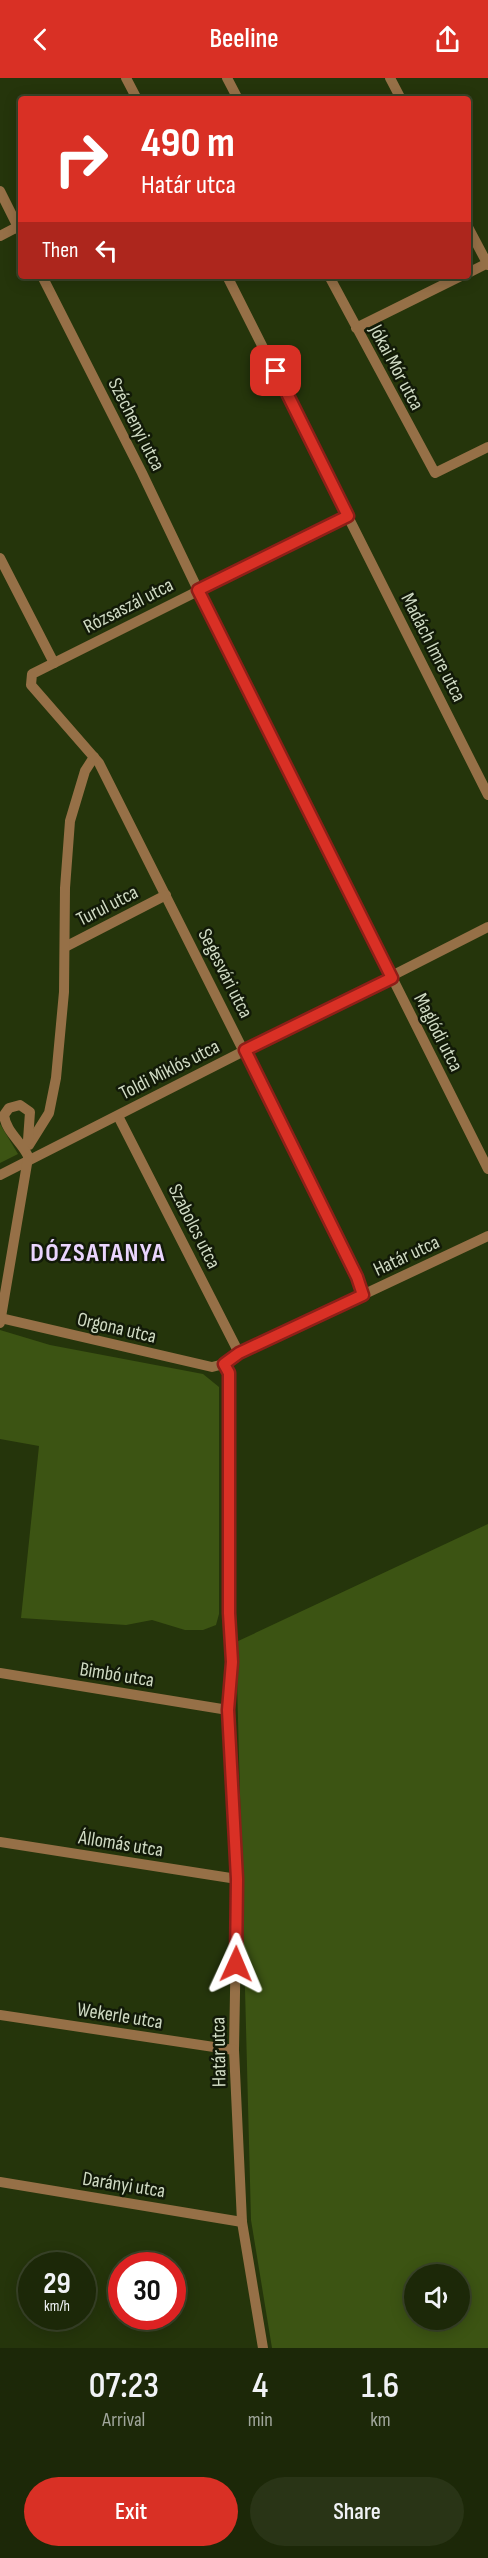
<!DOCTYPE html>
<meta charset="utf-8">
<style>
body{margin:0;font-family:"Sofia Sans Condensed",sans-serif;background:#293416;color:#f1f3f6;height:100vh;display:flex;flex-direction:column;font-size:22px;white-space:nowrap}
*{box-sizing:border-box;margin:0}
p{font-size:20px;color:#a0a69c}
.icon{flex:none;width:33px;height:33px;fill:none;stroke:currentColor;stroke-width:2;stroke-linecap:round;stroke-linejoin:round}
.map{position:relative;height:2270px;overflow:hidden}
.panel{display:flex;flex-direction:column;background:#1c2808;flex:1}
.panel>*{flex:none}
.top-card{position:absolute;left:18px;top:18px;width:453px;height:183px;border-radius:6px;box-shadow:0 3px 15px #0003,0 0 0 2px #3a4429;background:#d93025;color:#fff;overflow:hidden}
.fabs{position:absolute;left:404px;top:2186px;display:grid;gap:12px}
.fabs a{display:grid;place-items:center;width:66px;height:66px;border-radius:50%;background:#1c2808;box-shadow:0 3px 15px #0003,0 0 0 2px #3a4429;font-size:30px}
.speed{position:absolute;left:18px;top:2174px;display:flex;gap:12px;font-size:30px;font-weight:700;text-align:center}
.speed>*{display:grid;place-content:center;width:78px;height:78px;border-radius:50%;background:#1c2808;box-shadow:0 3px 15px #0003,0 0 0 2px #3a4429;line-height:1}
.speed small{font-size:15px;font-weight:400}
.speed .limit{border:9px solid #d22;background:#fff;color:#111}
.pin{position:absolute;display:grid;place-items:center;width:51px;height:51px;color:#fff;margin:-26px;border-radius:12px;box-shadow:0 3px 9px #0006}
.me{position:absolute;width:66px;margin:-33px;rotate:1deg;stroke-linejoin:round;filter:drop-shadow(0 0 4px #0008)}
.turn{display:flex;align-items:center;gap:21px;height:126px;padding:0 24px;font-size:27px}
.turn .icon{width:78px;height:78px;stroke-width:2.5}
.turn b{display:block;font-size:42px;line-height:51px}
.then{display:flex;align-items:center;height:57px;padding:0 24px;background:#0003;gap:12px;font-size:22px}
.eta{display:flex;justify-content:space-evenly;align-items:center;height:102px;text-align:center}
.eta b{font-size:36px;font-weight:600;line-height:42px}
.primary-button{display:flex;gap:12px;margin-top:auto;padding:12px 24px}
.primary-button a{flex:1;height:69px;border-radius:36px;background:#d93025;color:#fff;font-size:24px;font-weight:600;line-height:69px;text-align:center}
.primary-button a+a{background:#293416;color:#f1f3f6}
header{display:flex;justify-content:space-between;align-items:center;height:78px;padding:0 24px;background:#d93025;color:#fff;font-size:27px;font-weight:600}
.map>svg:first-child{display:block}
.green{fill:#3c5413;fill-rule:evenodd}
.lines{fill:none;stroke-linecap:round;stroke-linejoin:round}
.minor{stroke:#967047;stroke-width:10}
.route-casing{stroke:#8d1f18;stroke-width:15}
.route{stroke:#d93025;stroke-width:10}
.labels{text-anchor:middle;stroke-width:5;stroke-linejoin:round;paint-order:stroke}
.street-label{font-size:20px;fill:#cfdac3;stroke:#121a08}
.district-label{font-size:26px;font-weight:bold;letter-spacing:1.5px;fill:#ead5fe;stroke:#121a08}
</style>
<header><svg class="icon" aria-label="back" viewBox="0 0 24 24"><path d="M15 5l-7 7 7 7"/></svg>Beeline<svg class="icon" aria-label="share" viewBox="0 0 24 24"><path d="M12 15V3M7 8l5-5 5 5M5 13v7h14v-7"/></svg></header>
<div class="map">
<svg width="488" height="2270" viewBox="0 0 488 2270">
<rect width="100%" height="100%" fill="#25350b"/>
<g class="green">
<polygon points="0,1046 18,1076 0,1085"/>
<polygon points="0,1252 50,1267 203,1296 219,1309 219,1536 216,1547 203,1552 185,1552 152,1542 126,1547 21,1540 39,1368 0,1361"/>
<path d="M488,1446V2270H272L251,2142L236,1564ZM414,2196H459V2241H414Z"/>
</g>
<g class="lines">
<g class="minor">
<polyline points="126,0 137,21"/>
<polyline points="227,0 238,21"/>
<polyline points="390,0 401,21"/>
<polyline points="0,113 21,155"/>
<polyline points="468,149 488,187"/>
<polyline points="0,158 21,147"/>
<polyline points="468,195 488,185"/>
<polyline points="42,198 142,395 198,512 488,1091"/>
<polyline points="227,198 488,717"/>
<polyline points="329,198 435,395 488,369"/>
<polyline points="356,250 461,198"/>
<polyline points="348,438 32,596 31,607 99,685 357,1199 363,1217"/>
<polyline points="0,480 54,585"/>
<polyline points="65,869 166,817"/>
<polyline points="118,1038 239,1275"/>
<polyline points="29,1067 49,1035 56,1000 64,914 65,810 70,743 85,693 94,679"/>
<path d="M28,1078C21,1063 6,1054 4,1037L9,1030L20,1027L30,1034L28,1062"/>
<polyline points="0,1097 488,849"/>
<polyline points="1,1240 212,1289 224,1286 239,1275 488,1158"/>
<polyline points="0,1245 28,1080"/>
<polyline points="224,1286 229,1295 229,1535 232,1584 228,1632 237,1801 234,1972 242,2144 263,2270"/>
<polyline points="0,1595 228,1632"/>
<polyline points="0,1764 237,1801"/>
<polyline points="0,1937 234,1972"/>
<polyline points="0,2104 242,2144"/>
</g>
</g>
<g class="lines">
<defs>
<polyline id="route" points="236,1886 237,1801 228,1632 232,1584 229,1535 229,1295 224,1286 239,1275 363,1217 357,1199 245,972 392,900 198,512 348,438 276,293"/>
</defs>
<use href="#route" class="route-casing"/>
<use href="#route" class="route"/>
</g>
<g class="labels">
<g class="street-label">
<text transform="translate(397 289) rotate(62)" y="7">Jókai Mór utca</text>
<text transform="translate(137 346) rotate(63)" y="7">Széchenyi utca</text>
<text transform="translate(128 527) rotate(-27)" y="7">Rózsaszál utca</text>
<text transform="translate(434 569) rotate(63)" y="7">Madách Imre utca</text>
<text transform="translate(107 827) rotate(-27)" y="7">Turul utca</text>
<text transform="translate(226 895) rotate(63)" y="7">Segesvári utca</text>
<text transform="translate(439 954) rotate(63)" y="7">Maglódi utca</text>
<text transform="translate(169 991) rotate(-27)" y="7">Toldi Miklós utca</text>
<text transform="translate(195 1148) rotate(63)" y="7">Szabolcs utca</text>
<text transform="translate(406 1177) rotate(-25)" y="7">Határ utca</text>
<text transform="translate(117 1249) rotate(13)" y="7">Orgona utca</text>
<text transform="translate(117 1596) rotate(9)" y="7">Bimbó utca</text>
<text transform="translate(121 1765) rotate(9)" y="7">Állomás utca</text>
<text transform="translate(120 1937) rotate(9)" y="7">Wekerle utca</text>
<text transform="translate(218 1974) rotate(-91)" y="7">Határ utca</text>
<text transform="translate(124 2106) rotate(9)" y="7">Darányi utca</text>
</g>
<g class="district-label">
<text x="98" y="1183">DÓZSATANYA</text>
</g>
</g>
</svg>
<div class="fabs">
<a><svg class="icon" aria-label="sound" viewBox="0 0 24 24"><path d="M4 9h4l5-4v14l-5-4H4zM17 9q2 3 0 6"/></svg></a>
</div>
<div class="speed"><div>29<small>km/h</small></div><div class="limit">30</div></div>
<div class="pin" style="left:276px;top:293px;background:#d93025"><svg class="icon" aria-label="arrive" viewBox="0 0 24 24"><path d="M6 21V4h12l-3 4 3 4H6"/></svg></div>
<svg class="me" style="left:236px;top:1886px" viewBox="-20 -20 40 40"><path d="M0-17L14 15 0 8-14 15z" fill="#d93025" stroke="#fff" stroke-width="4"/></svg>
<div class="top-card">
<div class="turn"><svg class="icon" aria-label="right" viewBox="0 0 24 24"><path d="M7 20v-9h11M14 6l5 5-5 5"/></svg><div><b>490 m</b>Határ utca</div></div>
<div class="then">Then<svg class="icon" aria-label="left" viewBox="0 0 24 24"><path d="M17 20v-9H6M10 6l-5 5 5 5"/></svg></div>
</div>
</div>
<section class="panel">
<div class="eta">
<div><b>07:23</b><p>Arrival</p></div>
<div><b>4</b><p>min</p></div>
<div><b>1.6</b><p>km</p></div>
</div>
<div class="primary-button"><a>Exit</a><a>Share</a></div>
</section>
